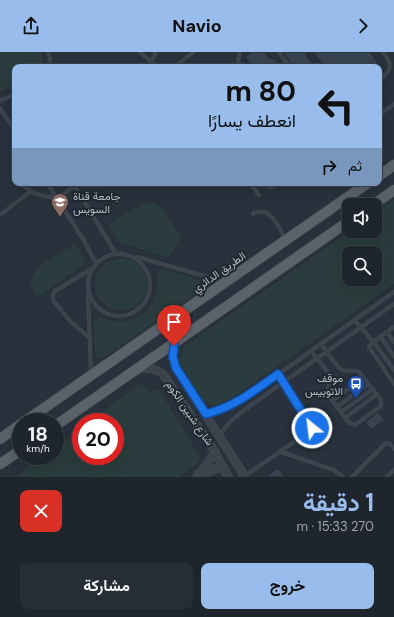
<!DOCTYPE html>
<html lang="ar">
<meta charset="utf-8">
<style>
body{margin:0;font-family:"DM Sans",Vazirmatn,sans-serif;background:#262d35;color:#f1f3f6;direction:rtl;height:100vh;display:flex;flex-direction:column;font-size:15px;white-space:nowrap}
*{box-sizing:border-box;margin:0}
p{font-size:13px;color:#a1a5aa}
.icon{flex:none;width:22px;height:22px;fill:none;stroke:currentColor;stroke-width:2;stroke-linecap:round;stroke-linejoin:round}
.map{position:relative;height:425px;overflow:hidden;direction:ltr}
.sheet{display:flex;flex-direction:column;background:#1e252d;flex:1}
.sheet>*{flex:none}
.guide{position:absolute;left:12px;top:12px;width:370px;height:122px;border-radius:8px;box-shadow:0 4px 16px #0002,0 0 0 1px #3c4249;direction:rtl;background:#98bcec;color:#111;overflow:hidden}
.fabs{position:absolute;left:342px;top:146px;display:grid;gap:8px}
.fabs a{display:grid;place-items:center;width:40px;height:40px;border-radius:8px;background:#1e252d;box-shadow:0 4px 16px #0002,0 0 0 1px #3c4249;font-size:20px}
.speed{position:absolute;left:12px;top:361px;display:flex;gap:8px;font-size:20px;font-weight:700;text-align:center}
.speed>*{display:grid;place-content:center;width:52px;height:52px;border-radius:50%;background:#1e252d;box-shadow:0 4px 16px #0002,0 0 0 1px #3c4249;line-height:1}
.speed small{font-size:10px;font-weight:400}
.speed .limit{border:6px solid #d22;background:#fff;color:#111}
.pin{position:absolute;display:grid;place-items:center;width:34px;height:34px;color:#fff;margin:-41px -17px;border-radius:50% 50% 50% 0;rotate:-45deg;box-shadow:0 0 4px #0007}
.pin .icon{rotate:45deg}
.me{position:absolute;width:44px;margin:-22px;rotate:331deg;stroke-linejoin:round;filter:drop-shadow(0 0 3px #0008)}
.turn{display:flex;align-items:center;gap:14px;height:84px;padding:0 20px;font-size:18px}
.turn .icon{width:52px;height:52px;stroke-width:2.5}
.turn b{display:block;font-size:28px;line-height:34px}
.then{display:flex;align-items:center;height:38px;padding:0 20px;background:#0003;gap:8px;font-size:15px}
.round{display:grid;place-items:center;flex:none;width:42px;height:42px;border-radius:8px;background:#262d35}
.headline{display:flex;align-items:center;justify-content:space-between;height:68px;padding:0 20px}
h1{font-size:24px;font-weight:700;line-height:30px;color:#98bcec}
.primary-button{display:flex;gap:8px;margin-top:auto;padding:8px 20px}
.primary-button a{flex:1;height:46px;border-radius:8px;background:#98bcec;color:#111;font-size:16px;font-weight:700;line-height:46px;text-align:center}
.primary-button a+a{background:#262d35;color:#f1f3f6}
header{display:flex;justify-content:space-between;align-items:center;height:52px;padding:0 20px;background:#98bcec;color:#111;font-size:18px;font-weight:700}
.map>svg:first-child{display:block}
.green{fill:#2a3c3d;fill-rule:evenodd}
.building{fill:#374350;stroke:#222a34}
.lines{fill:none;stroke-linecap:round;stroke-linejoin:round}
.service-casing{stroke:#454c56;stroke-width:4}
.tertiary-casing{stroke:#454c56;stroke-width:9}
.primary-casing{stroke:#454c56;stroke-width:11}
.service{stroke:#3b434d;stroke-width:3}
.tertiary{stroke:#3b434d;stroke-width:8}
.primary{stroke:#5a626c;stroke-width:10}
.route-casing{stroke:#114b97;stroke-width:10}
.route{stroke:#1a73e8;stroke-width:7}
.labels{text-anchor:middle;stroke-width:4;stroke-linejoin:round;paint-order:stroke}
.poi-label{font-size:11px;fill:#b8bec8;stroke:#202832;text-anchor:start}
.street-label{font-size:11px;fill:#b8bec8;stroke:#202832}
</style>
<header><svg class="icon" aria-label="forward" viewBox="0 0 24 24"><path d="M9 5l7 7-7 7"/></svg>Navio<svg class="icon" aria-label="share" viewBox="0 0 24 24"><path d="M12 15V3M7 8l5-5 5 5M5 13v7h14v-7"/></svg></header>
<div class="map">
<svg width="394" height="425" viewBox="0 0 394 425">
<rect width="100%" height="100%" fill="#28313c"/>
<g class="green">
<path d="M0,0H42C44,5 43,10 40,15H15V31L0,40Z"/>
<path d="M394,148V232L225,351L213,353L202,349L183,320L179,309L182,296L350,179H375V161ZM349,201H375V227H349Z"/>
<polygon points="153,150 163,157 181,185 169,206 119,190 107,172 141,153"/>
<path d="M75,192C79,198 87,206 84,213L37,245C34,240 31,237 31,231C30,215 63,200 75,192Z"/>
<circle cx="121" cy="232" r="26"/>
<path d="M163,217L197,227C202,230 203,234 200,239L103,306H100L97,305L95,300L94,269L95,265C102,264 111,270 119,270C138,270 155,257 157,237C158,231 156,224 158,218Z"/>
<polygon points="140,331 151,340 158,336 200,405 198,411 179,425 16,425 43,404 55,404 55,395 81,375 81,404 115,404 115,370 88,370"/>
</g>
<g class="building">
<polygon points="252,0 265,0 270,7 272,6 275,7 281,15 252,15 245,5"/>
<polygon points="283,0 310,0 306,3 314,15 293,15"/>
<polygon points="313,0 370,0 384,20 379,24 379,15 318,15 322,12"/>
<polygon points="378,360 385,368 371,378 365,370"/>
<polygon points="278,416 285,425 265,425"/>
</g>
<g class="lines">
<defs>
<g id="service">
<polyline points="48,0 50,7 49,15"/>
<polyline points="140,0 157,15"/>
<polyline points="240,0 238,9 241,15"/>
<polyline points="279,0 290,15"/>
<polyline points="151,10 155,3 155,0"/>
<polyline points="174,15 194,0"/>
<path d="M379,28C392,18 393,13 383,0"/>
<polyline points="0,49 15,42"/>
<polyline points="0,56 15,79"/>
<polyline points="379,63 394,52"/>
<path d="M22,131C31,143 43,144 57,146L75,134"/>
<polyline points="47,131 83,187 96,211"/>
<polyline points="73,131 116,202"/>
<polyline points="250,131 259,143"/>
<polyline points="268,131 267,134 271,135 280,131"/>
<path d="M253,162C269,152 279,175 285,187"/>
<polyline points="0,163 30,140"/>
<circle cx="119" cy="233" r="31"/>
<polyline points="137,205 222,229"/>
<polyline points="88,243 91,322"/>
<polyline points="354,268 373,289 394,318"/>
<polyline points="394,275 371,291 369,295 394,332"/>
<polyline points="387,280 394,290"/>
<polyline points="380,284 394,304"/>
<polyline points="90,286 71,270 53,248 53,243 55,239 93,216"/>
<path d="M311,299L331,324V328L327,338L329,344L349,371L355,373L381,354V348L359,320C353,317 348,320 342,318C336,315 326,298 321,292"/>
<polyline points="332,349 364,326"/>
<polyline points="337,355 368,332"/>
<polyline points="341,360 373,337"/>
<polyline points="207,362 224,357 249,343 394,240"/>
<polyline points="345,366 377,342"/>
<polyline points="219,383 231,369 244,358 394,252"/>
<polyline points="281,400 334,418 343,425"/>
<polyline points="245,424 311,378 311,374 278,322"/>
<polyline points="352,425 386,391 390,392 394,397"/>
<polyline points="386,425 394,418"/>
</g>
<g id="tertiary">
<polyline points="176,289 173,305 176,316 245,425"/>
<path d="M138,317C148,315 155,316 163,322L215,400L228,425"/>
<polyline points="196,425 206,414 215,400"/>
<polyline points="198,425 215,417 224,415"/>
</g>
<g id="primary">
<polyline points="379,124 394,113"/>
<polyline points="373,153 394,138"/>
<polyline points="24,370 368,131"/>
<polyline points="55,374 349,169"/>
<polyline points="0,387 21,372"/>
<polyline points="0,412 21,398"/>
</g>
</defs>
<use href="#service" class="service-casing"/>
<use href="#tertiary" class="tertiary-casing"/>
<use href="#primary" class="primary-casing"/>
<use href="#service" class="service"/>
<use href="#tertiary" class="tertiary"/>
<use href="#primary" class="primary"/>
</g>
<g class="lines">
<defs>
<path id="route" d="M174,294L173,305L176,316L206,362C234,355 254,339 278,322L311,374L312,376"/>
</defs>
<use href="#route" class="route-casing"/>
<use href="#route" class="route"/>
</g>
<defs>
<symbol id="university-pin" viewBox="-11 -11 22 30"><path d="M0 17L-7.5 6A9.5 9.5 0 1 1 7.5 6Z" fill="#8d6e63" stroke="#202832"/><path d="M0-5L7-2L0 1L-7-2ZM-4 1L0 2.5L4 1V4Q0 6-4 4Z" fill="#fff"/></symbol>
<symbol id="bus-pin" viewBox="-11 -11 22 30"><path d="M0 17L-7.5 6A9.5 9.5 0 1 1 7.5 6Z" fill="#1a4fb4" stroke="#202832"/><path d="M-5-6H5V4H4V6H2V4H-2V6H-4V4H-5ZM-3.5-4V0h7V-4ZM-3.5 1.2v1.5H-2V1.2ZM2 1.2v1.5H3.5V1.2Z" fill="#fff"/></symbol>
</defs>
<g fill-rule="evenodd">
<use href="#university-pin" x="50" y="140" width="20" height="27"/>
<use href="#bus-pin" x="346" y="322" width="20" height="27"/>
</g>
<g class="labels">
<g class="poi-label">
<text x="73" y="148">جامعة قناة<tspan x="73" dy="13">السويس</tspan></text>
<text x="343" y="330" text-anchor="end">موقف<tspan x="343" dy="13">الاتوبيس</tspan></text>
</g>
<g class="street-label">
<text transform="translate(219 220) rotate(-35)" y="4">الطريق الدائري</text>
<text transform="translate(190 361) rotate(56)" y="4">شارع شبين الكوم</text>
</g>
</g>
</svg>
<div class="fabs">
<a><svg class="icon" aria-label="sound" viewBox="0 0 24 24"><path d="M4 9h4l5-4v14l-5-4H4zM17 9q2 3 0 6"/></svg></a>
<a><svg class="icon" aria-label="search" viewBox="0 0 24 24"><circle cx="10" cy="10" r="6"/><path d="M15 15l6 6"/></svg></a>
</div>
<div class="speed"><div>18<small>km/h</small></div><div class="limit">20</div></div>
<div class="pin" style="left:174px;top:294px;background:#d93025"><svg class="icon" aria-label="arrive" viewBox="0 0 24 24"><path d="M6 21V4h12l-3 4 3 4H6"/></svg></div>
<svg class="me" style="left:312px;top:376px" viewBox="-20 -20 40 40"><circle r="17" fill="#1a73e8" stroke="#fff" stroke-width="3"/><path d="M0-11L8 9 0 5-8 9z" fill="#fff"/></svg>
<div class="guide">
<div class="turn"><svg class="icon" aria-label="left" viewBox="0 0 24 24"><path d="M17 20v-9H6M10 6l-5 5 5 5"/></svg><div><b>80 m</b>انعطف يسارًا</div></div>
<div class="then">ثم<svg class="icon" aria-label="right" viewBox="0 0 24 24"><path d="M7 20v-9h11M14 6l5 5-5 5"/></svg></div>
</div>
</div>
<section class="sheet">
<div class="headline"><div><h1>1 دقيقة</h1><p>270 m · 15:33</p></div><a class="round" style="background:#d93025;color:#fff"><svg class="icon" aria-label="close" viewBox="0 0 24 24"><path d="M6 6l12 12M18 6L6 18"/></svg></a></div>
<div class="primary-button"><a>خروج</a><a>مشاركة</a></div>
</section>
